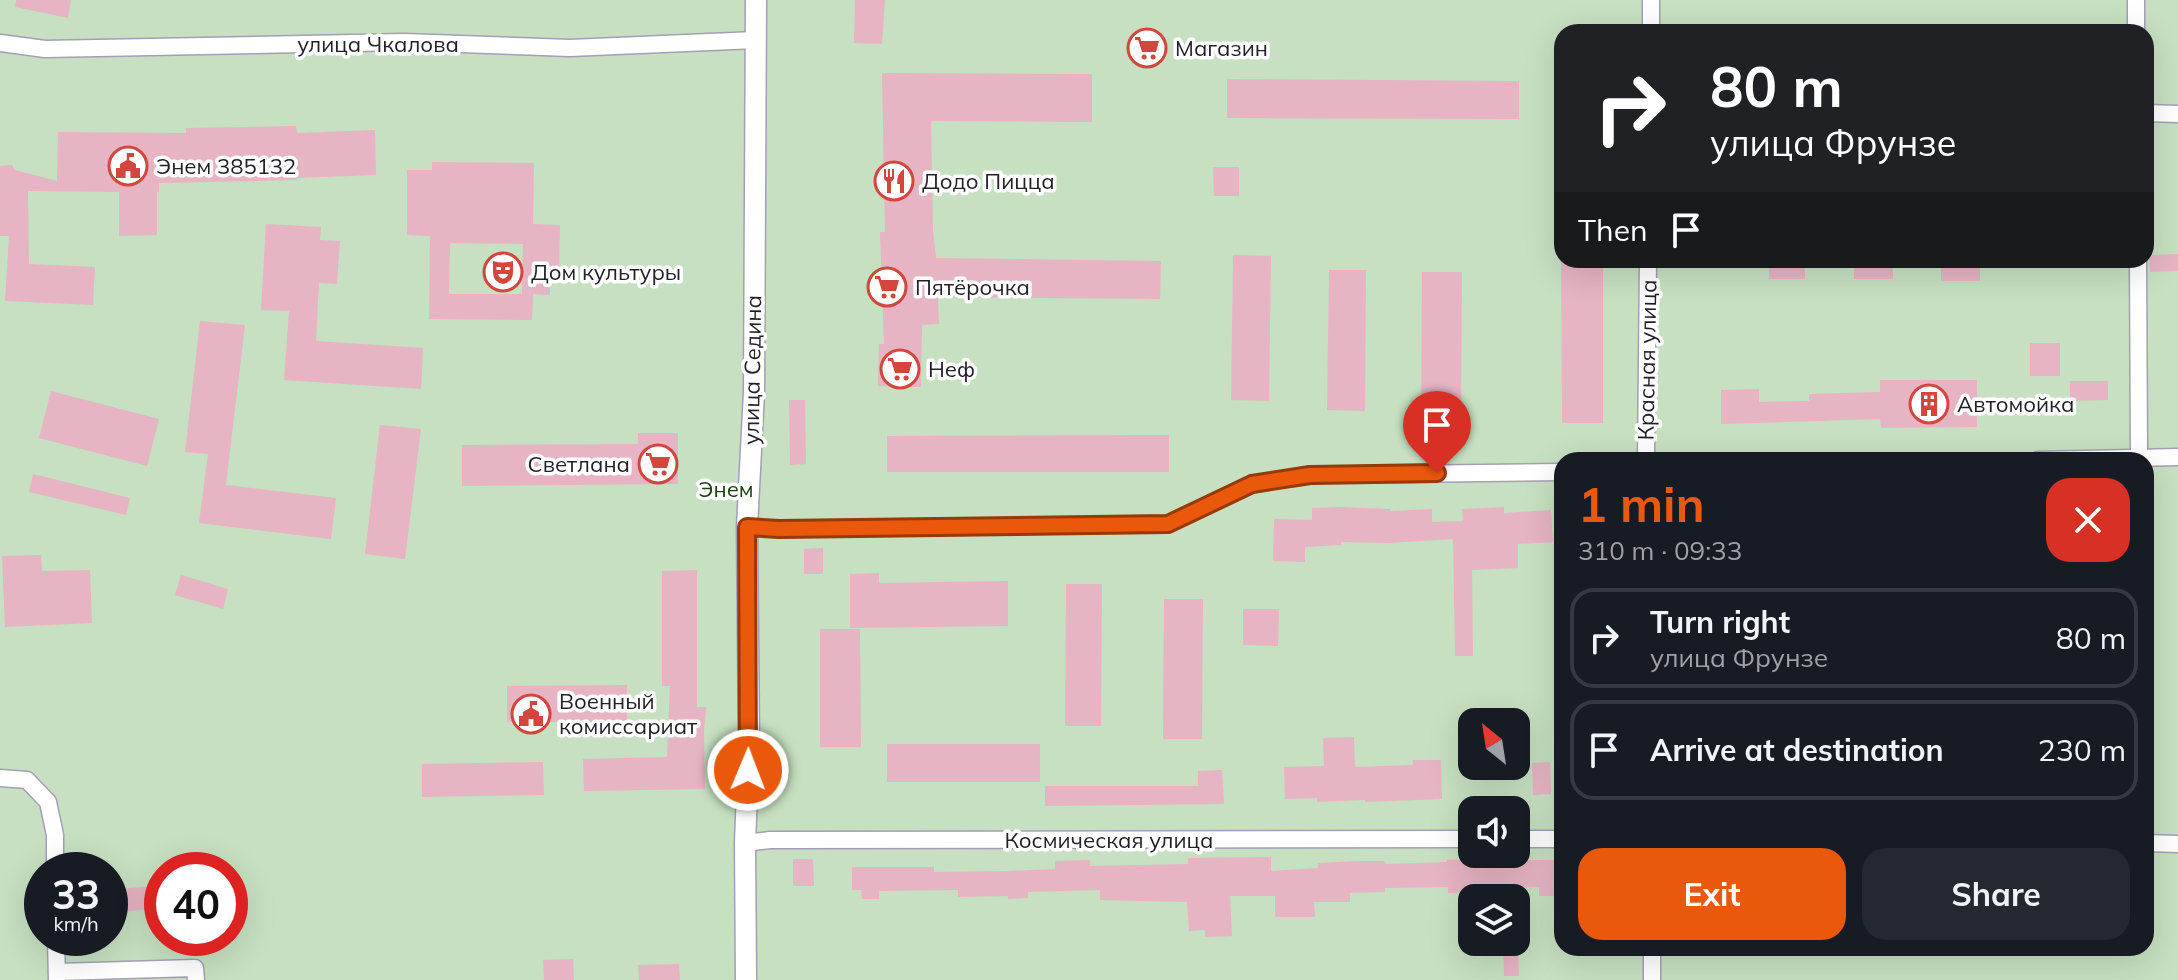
<!DOCTYPE html>
<meta charset="utf-8">
<style>
body{margin:0;font-family:Mulish,sans-serif;background:#242831;color:#f1f3f6;height:100vh;display:flex;flex-direction:column;font-size:30px;white-space:nowrap}
*{box-sizing:border-box;margin:0}
p{font-size:26px;color:#9ea1a6}
.icon{flex:none;width:44px;height:44px;fill:none;stroke:currentColor;stroke-width:2;stroke-linecap:round;stroke-linejoin:round}
.map{position:relative;flex:1;overflow:hidden}
.side{position:absolute;left:1554px;top:452px;width:600px;height:504px;display:flex;flex-direction:column;background:#171b24;border-radius:24px;box-shadow:0 8px 32px #0002}
.side>*{flex:none}
.guide{position:absolute;left:1554px;top:24px;width:600px;height:244px;border-radius:24px;box-shadow:0 8px 32px #0002;background:#202124;color:#fff;overflow:hidden}
.needle{width:52px;rotate:330deg}
.fabs{position:absolute;left:1458px;top:708px;display:grid;gap:16px}
.fabs a{display:grid;place-items:center;width:72px;height:72px;border-radius:16px;background:#171b24;box-shadow:0 8px 32px #0002;font-size:40px}
.speed{position:absolute;left:24px;top:852px;display:flex;gap:16px;font-size:40px;font-weight:700;text-align:center}
.speed>*{display:grid;place-content:center;width:104px;height:104px;border-radius:50%;background:#171b24;box-shadow:0 8px 32px #0002;line-height:1}
.speed small{font-size:20px;font-weight:400}
.speed .limit{border:12px solid #d22;background:#fff;color:#111}
.pin{position:absolute;display:grid;place-items:center;width:68px;height:68px;color:#fff;margin:-82px -34px;border-radius:50% 50% 50% 0;rotate:-45deg;box-shadow:0 0 8px #0007}
.pin .icon{rotate:45deg}
.me{position:absolute;width:88px;margin:-44px;rotate:1deg;stroke-linejoin:round;filter:drop-shadow(0 0 6px #0008)}
.turn{display:flex;align-items:center;gap:28px;height:168px;padding:0 24px;font-size:36px}
.turn .icon{width:104px;height:104px;stroke-width:2.5}
.turn b{display:block;font-size:56px;line-height:68px}
.then{display:flex;align-items:center;height:76px;padding:0 24px;background:#0003;gap:16px;font-size:30px}
.round{display:grid;place-items:center;flex:none;width:84px;height:84px;border-radius:24px;background:#242831}
.head{display:flex;align-items:center;justify-content:space-between;height:136px;padding:0 24px}
h1{font-size:48px;font-weight:700;line-height:60px;color:#ea580c}
.button{display:flex;gap:16px;margin-top:auto;padding:16px 24px}
.button a{flex:1;height:92px;border-radius:24px;background:#ea580c;color:#fff;font-size:32px;font-weight:700;line-height:92px;text-align:center}
.button a+a{background:#242831;color:#f1f3f6}
ul{padding:0;list-style:none}
li{display:flex;align-items:center;gap:24px;height:100px;margin:0 16px 12px;padding:0 8px;border:4px solid #363941;border-radius:24px}
li div{flex:1}
li b{display:block;font-size:30px}
li em{font-style:normal}
.map>svg:first-child{display:block}
.green{fill:#c6e0c1;fill-rule:evenodd}
.building{fill:#e6b4c3;fill-rule:evenodd}
.lines{fill:none;stroke-linecap:round;stroke-linejoin:round}
.minor-casing{stroke:#a49eb7;stroke-width:19}
.tertiary-casing{stroke:#a49eb7;stroke-width:23}
.minor{stroke:#fff;stroke-width:16}
.tertiary{stroke:#fff;stroke-width:20}
.route-casing{stroke:#983908;stroke-width:20}
.route{stroke:#ea580c;stroke-width:14}
.labels{text-anchor:middle;stroke-width:7;stroke-linejoin:round;paint-order:stroke}
.street-label{font-size:22px;fill:#211f28;stroke:#fff}
.poi-label{font-size:22px;fill:#211f28;stroke:#fff;text-anchor:start}
.park-label{font-size:22px;fill:#19420f;stroke:#fff}
</style>
<div class="map">
<svg width="2178" height="980" viewBox="0 0 2178 980">
<rect width="100%" height="100%" fill="#eae3fe"/>
<path class="green" d="M0,0H2178V980H0ZM1562,32H2146V260H1562ZM1562,460H2146V948H1562ZM1472,722H1516V766H1472ZM1472,810H1516V854H1472ZM42,870H110V938H42ZM162,870H230V938H162ZM1472,898H1516V942H1472Z"/>
<g class="building">
<polygon points="16,0 71,0 68,18 15,7"/>
<polygon points="855,0 885,0 882,44 854,43"/>
<polygon points="882,73 1092,74 1092,122 931,121 933,230 936,258 1161,261 1160,299 938,297 939,324 922,325 921,387 878,386 879,344 884,344 880,232 885,232"/>
<polygon points="1227,79 1519,81 1519,119 1227,118"/>
<polygon points="296,126 297,133 375,130 376,175 297,178 297,180 159,183 159,192 157,192 157,235 119,236 119,192 28,191 29,264 95,267 93,305 5,301 9,236 0,236 0,166 12,165 15,170 57,181 58,132 186,133 186,128"/>
<path d="M432,162L534,163L533,224L560,225L559,271H550V295L533,294L532,320L429,319L430,236L407,235V170H432ZM450,243L523,244L522,294H449Z"/>
<polygon points="1213,167 1239,167 1239,196 1214,196"/>
<polygon points="266,224 321,227 320,240 340,241 337,284 319,283 316,341 423,348 421,389 284,380 289,311 261,310"/>
<polygon points="2178,254 2178,271 2150,272 2149,255"/>
<polygon points="1233,255 1271,256 1269,401 1231,400"/>
<polygon points="1561,260 1603,260 1603,423 1562,423"/>
<rect x="1769" y="260" width="36" height="19"/>
<rect x="1854" y="260" width="39" height="19"/>
<rect x="1941" y="260" width="39" height="21"/>
<polygon points="1329,270 1366,270 1365,411 1327,410"/>
<polygon points="1422,272 1462,272 1461,414 1421,414"/>
<polygon points="200,321 245,325 226,485 336,498 331,539 199,523 208,454 185,452"/>
<rect x="2030" y="343" width="30" height="33"/>
<polygon points="1880,380 1977,380 1977,427 1881,428 1880,419 1721,424 1721,390 1759,389 1759,402 1809,401 1809,394 1880,392"/>
<polygon points="2070,381 2108,381 2108,400 2070,401"/>
<polygon points="51,391 159,419 147,466 39,438"/>
<polygon points="789,400 805,400 806,464 790,465"/>
<polygon points="380,425 421,429 405,559 365,554"/>
<polygon points="638,433 678,433 678,484 462,486 462,445 638,444"/>
<polygon points="1169,435 1169,472 887,472 887,436"/>
<polygon points="33,474 130,498 126,515 29,492"/>
<polygon points="1340,507 1390,509 1390,511 1432,509 1432,522 1463,521 1462,509 1504,507 1504,513 1551,510 1553,542 1518,544 1518,568 1472,570 1473,656 1455,656 1453,539 1389,543 1341,542 1341,545 1305,547 1305,562 1273,561 1274,519 1312,520 1312,508"/>
<polygon points="823,548 823,574 804,574 804,549"/>
<polygon points="41,555 42,571 90,570 92,623 5,627 2,556"/>
<polygon points="697,570 697,707 706,707 704,732 705,789 584,791 583,759 667,757 670,686 662,686 662,571"/>
<polygon points="879,573 879,583 1008,581 1008,626 850,628 850,574"/>
<polygon points="181,575 228,589 223,609 175,595"/>
<polygon points="1066,584 1102,584 1101,726 1065,726"/>
<polygon points="1164,599 1203,599 1202,739 1163,739"/>
<polygon points="1243,609 1279,609 1278,646 1243,645"/>
<polygon points="820,629 860,629 861,747 820,747"/>
<polygon points="627,685 627,722 507,722 507,686"/>
<polygon points="1354,737 1355,767 1413,765 1413,760 1441,760 1442,799 1365,802 1365,800 1317,802 1317,798 1285,799 1284,767 1324,766 1323,738"/>
<rect x="887" y="744" width="153" height="38"/>
<polygon points="543,762 544,795 422,797 422,764"/>
<polygon points="1550,762 1551,794 1533,795 1532,763"/>
<polygon points="1222,770 1224,804 1045,806 1045,786 1198,786 1198,771"/>
<polygon points="1271,857 1271,871 1318,868 1318,863 1358,861 1384,861 1385,864 1447,862 1447,860 1524,857 1524,860 1562,860 1562,896 1539,896 1539,887 1491,888 1491,892 1448,893 1448,887 1385,888 1385,892 1350,893 1350,902 1314,902 1315,917 1275,917 1275,896 1230,896 1232,936 1205,937 1205,930 1189,931 1187,902 1100,900 1100,890 1028,892 1028,898 1008,899 1008,896 958,897 958,890 879,891 879,899 862,899 861,890 852,890 852,867 934,867 934,872 1008,871 1055,869 1055,861 1090,860 1090,866 1188,864 1188,858"/>
<polygon points="793,859 813,859 814,886 793,886"/>
<polygon points="162,885 162,908 110,913 110,890"/>
<polygon points="1503,942 1518,942 1519,976 1504,976"/>
<polygon points="573,959 574,980 544,980 543,960"/>
<polygon points="679,964 680,980 639,980 638,965"/>
</g>
<g class="lines">
<defs>
<g id="minor">
<polyline points="2136,0 2136,32"/>
<polyline points="1651,32 1651,0"/>
<polyline points="0,43 45,49 404,42 570,48 756,40"/>
<polyline points="2146,113 2178,114"/>
<polyline points="2138,260 2139,458"/>
<polyline points="1646,460 1648,260"/>
<polyline points="2038,460 2178,457"/>
<polyline points="747,527 779,529 1168,524 1252,484 1310,475 1562,472"/>
<polyline points="0,778 27,780 48,802 55,835 55,870"/>
<polyline points="1516,839 1562,839"/>
<polyline points="745,843 770,840 1472,839"/>
<polyline points="2146,843 2178,844"/>
<polyline points="56,938 57,980"/>
<polyline points="57,972 195,968 196,980"/>
<polyline points="1652,980 1652,948"/>
</g>
<polyline id="tertiary" points="746,980 745,843 749,742 747,527 754,392 756,0"/>
</defs>
<use href="#minor" class="minor-casing"/>
<use href="#tertiary" class="tertiary-casing"/>
<use href="#minor" class="minor"/>
<use href="#tertiary" class="tertiary"/>
</g>
<g class="lines">
<defs>
<polyline id="route" points="748,770 747,527 779,529 1168,524 1252,484 1310,475 1437,473"/>
</defs>
<use href="#route" class="route-casing"/>
<use href="#route" class="route"/>
</g>
<defs>
<symbol id="supermarket-ring" viewBox="-11 -11 22 22"><circle r="9.5" fill="#fff" stroke="#d4463d" stroke-width="1.5"/><path d="M-6-5.5h2.5l.6 2H6L4.5 2H-2.5L-4.4-4H-6ZM-1.5 3.2a1.3 1.3 0 1 0 .1 0ZM3 3.2a1.3 1.3 0 1 0 .1 0Z" fill="#d4463d"/></symbol>
<symbol id="civic-ring" viewBox="-11 -11 22 22"><circle r="9.5" fill="#fff" stroke="#d4463d" stroke-width="1.5"/><path d="M-.6-6.5H3V-4.5H.6V-3L4-1V1h2V6H-6V1h2V-1L-.6-3ZM-1.2 2.5V6h2.4V2.5Z" fill="#d4463d"/></symbol>
<symbol id="restaurant-ring" viewBox="-11 -11 22 22"><circle r="9.5" fill="#fff" stroke="#d4463d" stroke-width="1.5"/><path d="M-5-6h1v4h1v-4h1v4h1v-4h1v5L-1.5 .5V6h-2V.5L-5-1ZM5-6V6H3V1.5H1.5Q1.5-4 5-6Z" fill="#d4463d"/></symbol>
<symbol id="theatre-ring" viewBox="-11 -11 22 22"><circle r="9.5" fill="#fff" stroke="#d4463d" stroke-width="1.5"/><path d="M-5-5.5Q0-4 5-5.5V0Q5 5 0 6Q-5 5-5 0ZM-3.3-2.5H-1v1.5H-3.3ZM1-2.5H3.3v1.5H1ZM-2.8 1Q0 5.5 2.8 1Z" fill="#d4463d"/></symbol>
<symbol id="building-ring" viewBox="-11 -11 22 22"><circle r="9.5" fill="#fff" stroke="#d4463d" stroke-width="1.5"/><path d="M-4-6H4V6H1V3H-1V6H-4ZM-2.5-4.3h1.7v1.8h-1.7ZM.8-4.3h1.7v1.8H.8ZM-2.5-1h1.7V.8h-1.7ZM.8-1h1.7V.8H.8Z" fill="#d4463d"/></symbol>
</defs>
<g fill-rule="evenodd">
<use href="#supermarket-ring" x="1125" y="26" width="44" height="44"/>
<use href="#civic-ring" x="106" y="144" width="44" height="44"/>
<use href="#restaurant-ring" x="872" y="159" width="44" height="44"/>
<use href="#theatre-ring" x="481" y="250" width="44" height="44"/>
<use href="#supermarket-ring" x="865" y="265" width="44" height="44"/>
<use href="#supermarket-ring" x="878" y="347" width="44" height="44"/>
<use href="#building-ring" x="1907" y="382" width="44" height="44"/>
<use href="#supermarket-ring" x="636" y="442" width="44" height="44"/>
<use href="#civic-ring" x="509" y="692" width="44" height="44"/>
</g>
<g class="labels">
<g class="street-label">
<text x="378" y="52">улица Чкалова</text>
<text transform="translate(1647 360) rotate(-89)" y="8">Красная улица</text>
<text transform="translate(752 370) rotate(-89)" y="8">улица Седина</text>
<text x="1109" y="848">Космическая улица</text>
</g>
<g class="poi-label">
<text x="1175" y="56">Магазин</text>
<text x="156" y="174">Энем 385132</text>
<text x="922" y="189">Додо Пицца</text>
<text x="531" y="280">Дом культуры</text>
<text x="915" y="295">Пятёрочка</text>
<text x="928" y="377">Неф</text>
<text x="1957" y="412">Автомойка</text>
<text x="630" y="472" text-anchor="end">Светлана</text>
<text x="559" y="709">Военный<tspan x="559" dy="25">комиссариат</tspan></text>
</g>
<g class="park-label">
<text x="726" y="497">Энем</text>
</g>
</g>
</svg>
<div class="fabs">
<a><svg class="needle" viewBox="-14 -14 28 28"><path d="M0-13l5 13h-10z" fill="#e53935"/><path d="M0 13l5-13h-10z" fill="#9ea1a6"/></svg></a>
<a><svg class="icon" aria-label="sound" viewBox="0 0 24 24"><path d="M4 9h4l5-4v14l-5-4H4zM17 9q2 3 0 6"/></svg></a>
<a><svg class="icon" aria-label="layers" viewBox="0 0 24 24"><path d="M12 4l9 5-9 5-9-5zM3 14l9 5 9-5"/></svg></a>
</div>
<div class="speed"><div>33<small>km/h</small></div><div class="limit">40</div></div>
<div class="pin" style="left:1437px;top:473px;background:#d93025"><svg class="icon" aria-label="arrive" viewBox="0 0 24 24"><path d="M6 21V4h12l-3 4 3 4H6"/></svg></div>
<svg class="me" style="left:748px;top:770px" viewBox="-20 -20 40 40"><circle r="17" fill="#ea580c" stroke="#fff" stroke-width="3"/><path d="M0-11L8 9 0 5-8 9z" fill="#fff"/></svg>
<div class="guide">
<div class="turn"><svg class="icon" aria-label="right" viewBox="0 0 24 24"><path d="M7 20v-9h11M14 6l5 5-5 5"/></svg><div><b>80 m</b>улица Фрунзе</div></div>
<div class="then">Then<svg class="icon" aria-label="arrive" viewBox="0 0 24 24"><path d="M6 21V4h12l-3 4 3 4H6"/></svg></div>
</div>
<section class="side">
<div class="head"><div><h1>1 min</h1><p>310 m · 09:33</p></div><a class="round" style="background:#d93025;color:#fff"><svg class="icon" aria-label="close" viewBox="0 0 24 24"><path d="M6 6l12 12M18 6L6 18"/></svg></a></div>
<ul>
<li><svg class="icon" aria-label="right" viewBox="0 0 24 24"><path d="M7 20v-9h11M14 6l5 5-5 5"/></svg><div><b>Turn right</b><p>улица Фрунзе</p></div><em>80 m</em></li>
<li><svg class="icon" aria-label="arrive" viewBox="0 0 24 24"><path d="M6 21V4h12l-3 4 3 4H6"/></svg><div><b>Arrive at destination</b></div><em>230 m</em></li>
</ul>
<div class="button"><a>Exit</a><a>Share</a></div>
</section>
</div>
